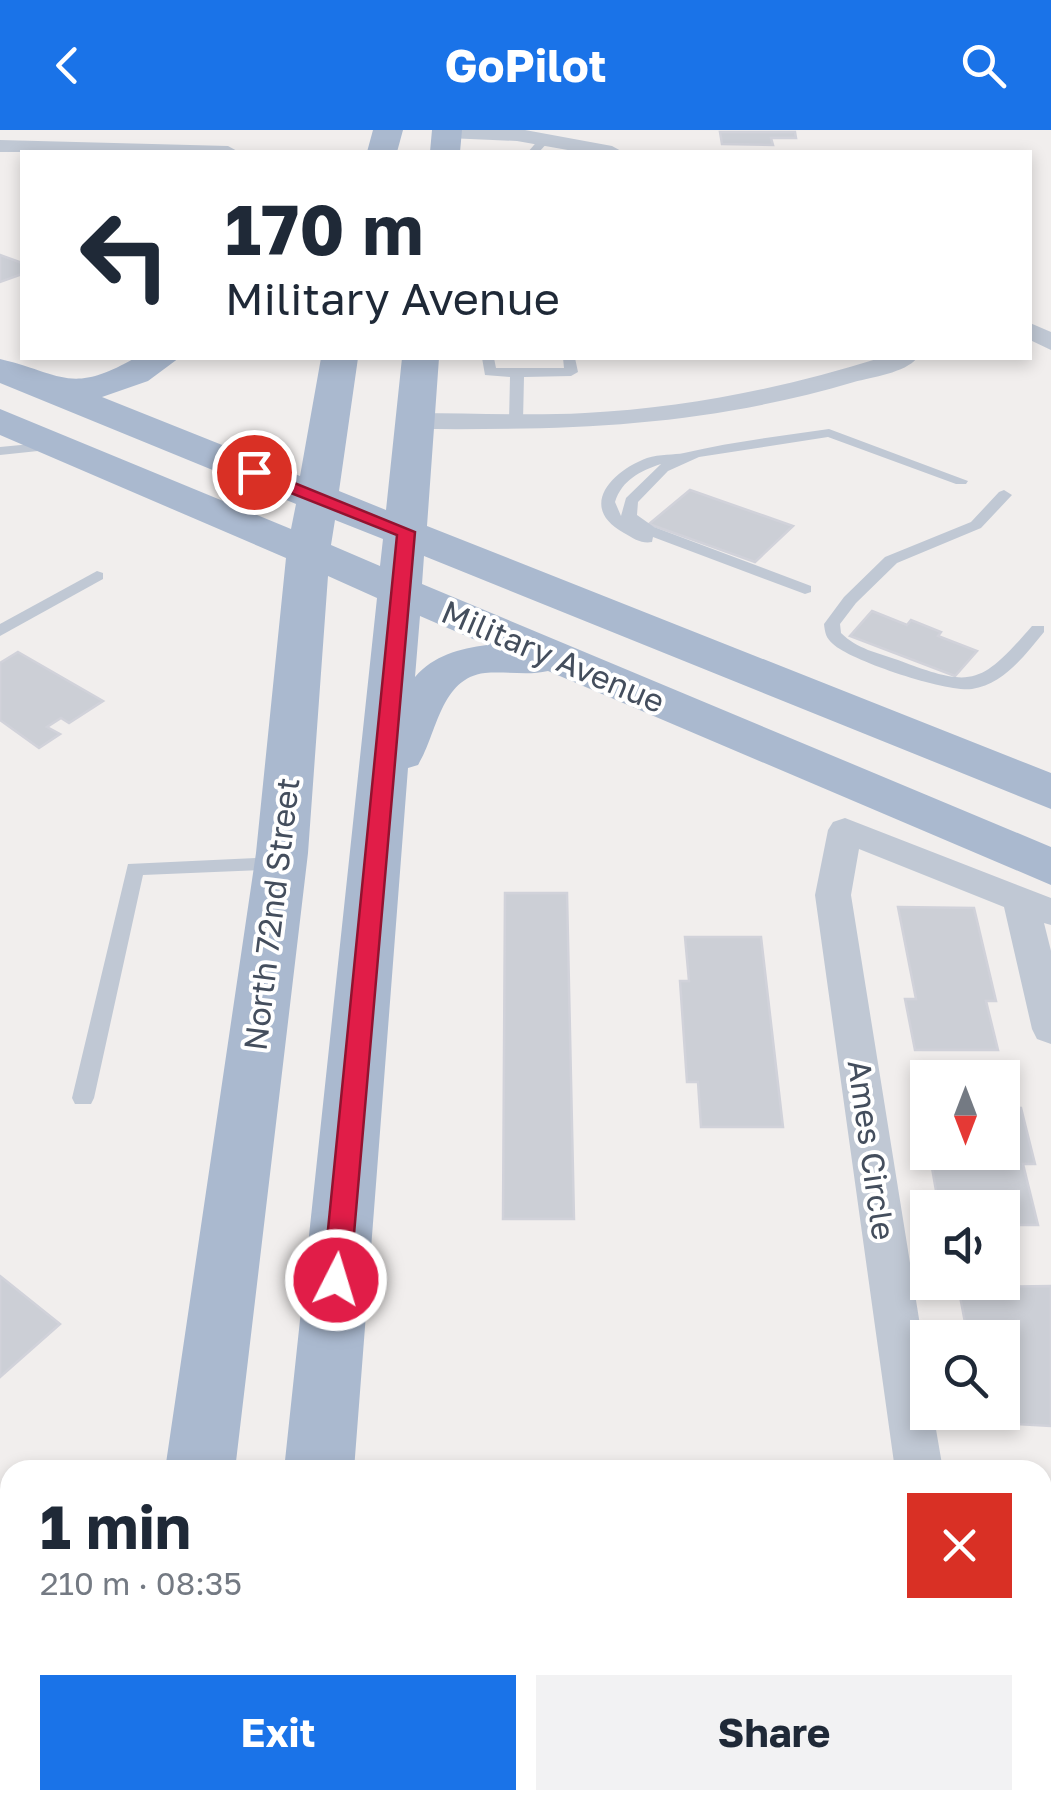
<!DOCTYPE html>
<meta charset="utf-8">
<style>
body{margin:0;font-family:"Golos Text",sans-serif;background:#f2f2f3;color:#1f2937;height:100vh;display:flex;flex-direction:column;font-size:38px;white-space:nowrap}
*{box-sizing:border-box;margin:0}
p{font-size:32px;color:#747a83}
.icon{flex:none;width:55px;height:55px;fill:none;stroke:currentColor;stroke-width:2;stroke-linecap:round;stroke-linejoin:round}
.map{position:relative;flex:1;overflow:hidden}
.panel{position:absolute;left:0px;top:1330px;width:1052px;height:350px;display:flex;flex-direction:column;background:#fff;border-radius:30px 30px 0 0;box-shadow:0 5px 15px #0003}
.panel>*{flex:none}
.banner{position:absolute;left:20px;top:20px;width:1012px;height:210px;border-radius:0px;box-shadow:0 5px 15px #0003;background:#fff;color:#1f2937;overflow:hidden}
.needle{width:65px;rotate:180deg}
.tools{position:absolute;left:910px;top:930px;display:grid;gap:20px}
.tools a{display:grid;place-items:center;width:110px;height:110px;border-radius:0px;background:#fff;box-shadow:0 5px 15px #0003;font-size:50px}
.pin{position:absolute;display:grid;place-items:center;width:85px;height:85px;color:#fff;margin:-42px;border:5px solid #fff;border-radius:50%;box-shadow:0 2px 10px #0007}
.me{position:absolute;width:110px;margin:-55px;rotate:5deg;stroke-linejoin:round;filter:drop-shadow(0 0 8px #0008)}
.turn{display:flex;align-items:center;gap:35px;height:210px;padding:0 40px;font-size:45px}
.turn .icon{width:130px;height:130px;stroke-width:2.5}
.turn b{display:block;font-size:70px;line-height:85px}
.round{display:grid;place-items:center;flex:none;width:105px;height:105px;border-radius:0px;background:#f2f2f3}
.headline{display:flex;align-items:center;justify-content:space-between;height:170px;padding:0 40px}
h1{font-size:60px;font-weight:700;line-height:75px}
.button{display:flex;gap:20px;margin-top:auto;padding:20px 40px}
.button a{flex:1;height:115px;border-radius:0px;background:#1a73e8;color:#fff;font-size:40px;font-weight:700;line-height:115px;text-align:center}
.button a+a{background:#f2f2f3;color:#1f2937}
header{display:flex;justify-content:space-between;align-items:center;height:130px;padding:0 40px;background:#1a73e8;color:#fff;font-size:45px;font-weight:700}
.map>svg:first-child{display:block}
.building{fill:#cccfd6;stroke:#d1d2da;stroke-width:2.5}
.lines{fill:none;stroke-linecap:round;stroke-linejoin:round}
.service{fill:#c0c8d4;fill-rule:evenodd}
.minor{fill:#c0c8d4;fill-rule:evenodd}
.primary{fill:#aab9cf;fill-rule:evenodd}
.route{fill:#e11d48;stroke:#92132f;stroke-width:2.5}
.labels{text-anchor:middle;stroke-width:8;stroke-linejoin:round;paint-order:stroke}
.street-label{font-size:32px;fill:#444e5d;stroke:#fff}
</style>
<header><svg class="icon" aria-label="back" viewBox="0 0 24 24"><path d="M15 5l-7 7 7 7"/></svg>GoPilot<svg class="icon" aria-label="search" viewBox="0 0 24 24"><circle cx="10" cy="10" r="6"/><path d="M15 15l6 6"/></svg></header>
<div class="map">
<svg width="1051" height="1680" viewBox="0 0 1051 1680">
<rect width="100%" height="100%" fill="#f1eeed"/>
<g class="building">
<polygon points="720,2 795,2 796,8 771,8 773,15 722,14"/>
<polygon points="0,125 22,133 22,144 0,152"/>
<polygon points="690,360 793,396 755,432 649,394"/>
<polygon points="872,481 907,495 911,490 941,502 938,506 977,521 955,546 850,506"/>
<polygon points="18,522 103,571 69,593 61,588 47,597 60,604 39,618 0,590 0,533"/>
<polygon points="505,763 567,763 574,1089 503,1089"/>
<polygon points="898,777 974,778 996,871 986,871 998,920 915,920 905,869 916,869"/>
<polygon points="685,807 761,807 783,997 701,997 698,952 687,952 680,851 689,851"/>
<polygon points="1002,977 1021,978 1035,1034 1023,1034 1038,1095 1002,1095 1002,1078 939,1078 931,1032 946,1032 945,1022 1002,1022"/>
<polygon points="0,1146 60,1194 0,1247"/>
<polygon points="1051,1156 1051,1296 999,1293 1002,1208 968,1208 959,1161 970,1161 970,1157"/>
</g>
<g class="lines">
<g class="service">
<polygon points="540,8 550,10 539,22 528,22"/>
<polygon points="482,228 494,228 496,238 564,238 563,228 575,228 578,242 571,246 524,247 523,291 516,295 509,291 510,247 485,245"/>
<path d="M829,299L968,351L966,354H956L828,307L699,327L668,341L638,372L637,385L654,397L811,456V462L805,464L653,407L652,412C642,414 634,409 624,403C577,377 612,341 647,328C660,324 674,325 684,323C731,312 780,306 829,299ZM661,334L626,368L621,386L615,372C622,350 640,341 661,334Z"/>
<polygon points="52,312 59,316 57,319 0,325 0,317"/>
<path d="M1004,360L1012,365L981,398L897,433L856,473L840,494L841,503C857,519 878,523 898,530C972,558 980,556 1032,496H1044V502C1025,525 1004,554 972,559C948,563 851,531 833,514C826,508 825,503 824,494L844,467L885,427L971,392L999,362Z"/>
<polygon points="97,441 103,443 103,449 0,506 0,494"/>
<polygon points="279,727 286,729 288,734 286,739 143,745 94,968 91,974 75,974 72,968 128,734"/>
</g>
<g class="minor">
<polygon points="438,0 525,0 612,16 623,22 579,22 517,11 447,8 440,6"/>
<polygon points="0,10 228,16 239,22 0,22"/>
<polygon points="1030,193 1051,202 1051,220 1030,210"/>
<path d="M880,228H917C905,243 872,247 854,252C701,297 574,300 416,299L403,291L416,283C472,283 529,286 585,283C686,278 784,258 880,228Z"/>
<polygon points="845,688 1051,768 1051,795 1044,793 1051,821 1051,914 1037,909 1032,899 1004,777 859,719 851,765 928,1245 928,1282 933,1282 943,1340 895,1340 815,765 828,700 833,692"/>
<rect x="1042" y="1468" width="9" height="50"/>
</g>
<g class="primary">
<polygon points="373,0 403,0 397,22 367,22"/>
<polygon points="432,0 462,0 460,22 430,22"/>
<path d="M135,228H179L148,251L102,267L300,346L321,228H358L339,361L386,380L402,228H439L427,396L1051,643V679L424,426L422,454L1051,717V755L548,541C528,546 506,541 485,543C440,548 437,605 418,635L408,638L354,1340H284L377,468L328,446L308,723L235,1340H165L256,723L286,428L0,305V279L291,399L296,374L0,253V229C63,244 70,265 135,228ZM335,390L383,409L380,436L331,415ZM420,486L487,515C459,519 434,525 415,547Z"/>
<rect x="0" y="1396" width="10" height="68"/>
<rect x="0" y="1498" width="10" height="74"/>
<polygon points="129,1670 207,1670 207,1680 127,1680"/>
<polygon points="251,1670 329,1670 329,1680 249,1680"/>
</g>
</g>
<polygon class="route" points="248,339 260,339 415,402 350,1150 346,1158 336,1161 327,1158 323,1150 397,405 248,346"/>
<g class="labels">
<g class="street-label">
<text transform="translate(553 527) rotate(23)" y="11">Military Avenue</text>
<text transform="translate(272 784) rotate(-83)" y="11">North 72nd Street</text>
<text transform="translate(871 1020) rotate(82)" y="11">Ames Circle</text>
</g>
</g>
</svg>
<div class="tools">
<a><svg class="needle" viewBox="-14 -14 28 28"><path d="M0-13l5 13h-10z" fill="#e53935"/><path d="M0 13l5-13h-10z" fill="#747a83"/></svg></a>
<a><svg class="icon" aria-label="sound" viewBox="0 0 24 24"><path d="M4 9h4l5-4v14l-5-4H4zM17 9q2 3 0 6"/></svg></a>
<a><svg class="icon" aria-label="search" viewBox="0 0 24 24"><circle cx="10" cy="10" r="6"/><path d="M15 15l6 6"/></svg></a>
</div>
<div class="pin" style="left:254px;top:342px;background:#d93025"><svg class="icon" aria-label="arrive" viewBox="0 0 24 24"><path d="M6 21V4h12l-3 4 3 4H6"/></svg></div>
<svg class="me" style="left:336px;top:1150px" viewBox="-20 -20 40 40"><circle r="17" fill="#e11d48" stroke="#fff" stroke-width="3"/><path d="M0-11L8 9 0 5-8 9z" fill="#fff"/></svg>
<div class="banner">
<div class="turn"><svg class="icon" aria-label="left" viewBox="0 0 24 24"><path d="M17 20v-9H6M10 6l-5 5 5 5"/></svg><div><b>170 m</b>Military Avenue</div></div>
</div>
<section class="panel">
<div class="headline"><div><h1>1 min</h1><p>210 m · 08:35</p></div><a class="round" style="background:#d93025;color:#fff"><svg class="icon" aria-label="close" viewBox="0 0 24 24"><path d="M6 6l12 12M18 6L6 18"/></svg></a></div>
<div class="button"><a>Exit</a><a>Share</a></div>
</section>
</div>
